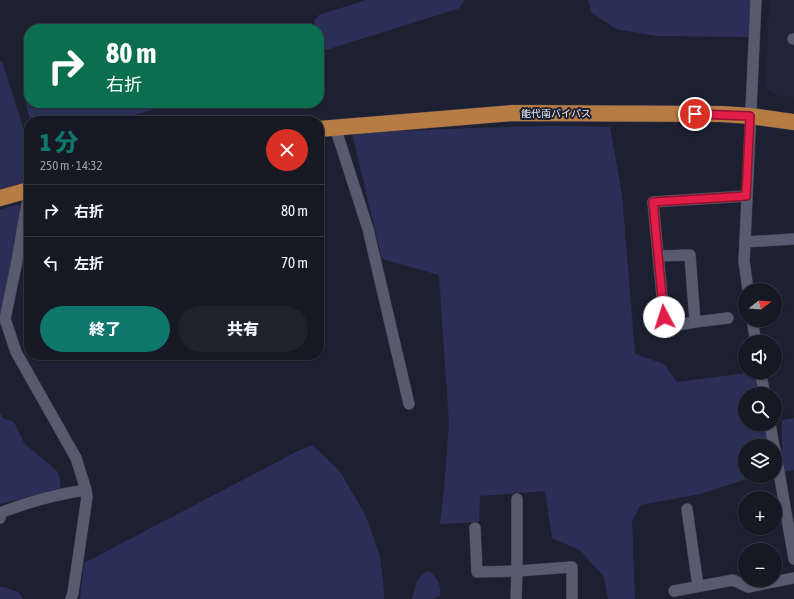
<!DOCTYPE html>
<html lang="ja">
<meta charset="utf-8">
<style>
body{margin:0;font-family:"Asap Condensed","Noto Sans JP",sans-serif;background:#1f212c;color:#f1f3f6;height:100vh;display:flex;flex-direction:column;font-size:15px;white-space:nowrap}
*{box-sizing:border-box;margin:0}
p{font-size:13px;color:#9ea0a6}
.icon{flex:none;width:22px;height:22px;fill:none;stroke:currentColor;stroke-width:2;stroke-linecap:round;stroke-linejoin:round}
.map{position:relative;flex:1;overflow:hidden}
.details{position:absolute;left:24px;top:116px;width:300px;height:244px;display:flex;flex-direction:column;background:#161824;border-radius:16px;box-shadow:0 1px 3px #0004,0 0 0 1px #353741}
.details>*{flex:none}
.banner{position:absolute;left:24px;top:24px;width:300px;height:84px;border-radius:16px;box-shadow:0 1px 3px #0004,0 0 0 1px #353741;background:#0b6e4f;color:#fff;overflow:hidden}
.needle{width:26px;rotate:73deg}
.tools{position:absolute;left:738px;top:283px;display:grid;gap:8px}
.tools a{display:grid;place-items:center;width:44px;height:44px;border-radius:50%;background:#161824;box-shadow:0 1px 3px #0004,0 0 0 1px #353741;font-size:20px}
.pin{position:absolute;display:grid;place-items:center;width:34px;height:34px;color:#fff;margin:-17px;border:2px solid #fff;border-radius:50%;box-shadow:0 1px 4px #0007}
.me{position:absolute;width:44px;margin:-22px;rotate:355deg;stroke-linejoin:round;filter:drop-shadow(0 0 3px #0008)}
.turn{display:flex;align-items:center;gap:14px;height:84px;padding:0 16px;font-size:18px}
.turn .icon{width:52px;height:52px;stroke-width:2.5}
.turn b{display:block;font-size:28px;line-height:34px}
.round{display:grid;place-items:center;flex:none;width:42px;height:42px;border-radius:21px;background:#1f212c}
.head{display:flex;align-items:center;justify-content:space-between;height:68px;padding:0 16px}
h1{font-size:24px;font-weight:800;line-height:30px;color:#0f766e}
.action{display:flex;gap:8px;margin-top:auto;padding:8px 16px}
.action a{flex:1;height:46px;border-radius:24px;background:#0f766e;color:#fff;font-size:16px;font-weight:800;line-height:46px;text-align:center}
.action a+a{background:#1f212c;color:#f1f3f6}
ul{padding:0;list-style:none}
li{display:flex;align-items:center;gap:12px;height:52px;padding:0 16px;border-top:1px solid #353741}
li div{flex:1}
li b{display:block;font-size:15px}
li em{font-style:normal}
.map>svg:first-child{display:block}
.built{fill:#22243b}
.green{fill:#2b2f57}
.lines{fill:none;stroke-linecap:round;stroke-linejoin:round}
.minor-casing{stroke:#3b3c4a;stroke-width:12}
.highway-casing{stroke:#3b3c4a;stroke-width:17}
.minor{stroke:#585b6f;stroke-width:11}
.highway{stroke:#b77b44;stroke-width:16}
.route-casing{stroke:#92132f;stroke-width:10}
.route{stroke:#e11d48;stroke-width:7}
.labels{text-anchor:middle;stroke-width:4;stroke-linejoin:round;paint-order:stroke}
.street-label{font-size:10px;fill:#f0f2fd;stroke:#1d2030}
</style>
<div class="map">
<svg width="794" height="599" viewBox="0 0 794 599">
<rect width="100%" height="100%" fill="#1d2030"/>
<polygon class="built" points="769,0 794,0 794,97 780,96 766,89"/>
<g class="green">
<path d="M366,0H464L460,8L326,50C319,43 319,39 319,29H316L314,21L319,15Z"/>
<polygon points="588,0 752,0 751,37 657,36 616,29 591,12"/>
<polygon points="0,61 2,61 29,146 29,177 25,182 0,190"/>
<path d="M29,89V103H176L113,121H31C27,109 23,100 29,89Z"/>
<polygon points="553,126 610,127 622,195 635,354 664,364 677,382 754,372 761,372 764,394 745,394 745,424 768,424 771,446 745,446 745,476 756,476 700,494 640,505 632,522 635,599 608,599 604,577 580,550 552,538 545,491 480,496 479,522 440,524 444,489 449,423 439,275 382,259 352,133 471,128"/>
<polygon points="18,204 21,209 14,252 0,316 0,210"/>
<polygon points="0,413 3,418 14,422 24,443 58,472 60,481 60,488 0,504"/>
<polygon points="794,418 794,470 782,472 782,420"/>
<polygon points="312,445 339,470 365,514 380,556 384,592 384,599 80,599 84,563 298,451"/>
<path d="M429,571C438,579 441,584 440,596L431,599H412C416,586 415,576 429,571Z"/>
<polygon points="0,587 4,587 18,592 23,599 0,599"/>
</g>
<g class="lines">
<defs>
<g id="minor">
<polyline points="793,39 794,39"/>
<polyline points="335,127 368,229 409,404"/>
<polyline points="29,192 17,261 5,319 16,352 76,458 86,490 87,497 73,593 71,599"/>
<polyline points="745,242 794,239"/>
<polyline points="658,256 690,255 695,322 672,326 664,317 653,202 746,196"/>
<polyline points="748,290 744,261 745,242 756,0"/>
<polyline points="752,320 756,342"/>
<polyline points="695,322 728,318"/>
<polyline points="760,372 765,394"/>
<polyline points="770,424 774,446"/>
<polyline points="775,449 794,559"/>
<polyline points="517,499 517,571 572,567 572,599"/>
<polyline points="687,509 698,586"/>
<path d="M0,518V513C28,502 57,494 86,490"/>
<polyline points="475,528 477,572 517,571 516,599"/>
<polyline points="674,591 733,580 748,587 794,578"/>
</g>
<g id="highway">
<polyline points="319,129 512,113 722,114 750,116 794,122"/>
<polyline points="0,198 29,190"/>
</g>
</defs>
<use href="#minor" class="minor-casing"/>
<use href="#highway" class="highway-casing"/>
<use href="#minor" class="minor"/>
<use href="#highway" class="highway"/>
</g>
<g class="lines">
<defs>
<polyline id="route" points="664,317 653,202 746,196 750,116 695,114"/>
</defs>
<use href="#route" class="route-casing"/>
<use href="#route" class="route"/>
</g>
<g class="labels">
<g class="street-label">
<text x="556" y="117">能代南バイパス</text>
</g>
</g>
</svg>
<div class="tools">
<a><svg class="needle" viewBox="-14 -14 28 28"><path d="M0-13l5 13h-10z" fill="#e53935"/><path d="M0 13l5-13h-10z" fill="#9ea0a6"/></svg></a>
<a><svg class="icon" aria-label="sound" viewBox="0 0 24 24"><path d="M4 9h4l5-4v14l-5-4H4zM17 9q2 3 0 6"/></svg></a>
<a><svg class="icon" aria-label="search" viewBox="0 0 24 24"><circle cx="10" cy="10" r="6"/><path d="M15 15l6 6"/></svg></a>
<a><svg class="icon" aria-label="layers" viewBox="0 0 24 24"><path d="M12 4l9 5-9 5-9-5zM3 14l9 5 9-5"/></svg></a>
<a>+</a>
<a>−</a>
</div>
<div class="pin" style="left:695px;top:114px;background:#d93025"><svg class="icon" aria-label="arrive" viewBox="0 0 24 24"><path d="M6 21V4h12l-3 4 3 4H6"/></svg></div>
<svg class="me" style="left:664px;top:317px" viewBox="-20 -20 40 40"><circle r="19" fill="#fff"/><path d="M0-13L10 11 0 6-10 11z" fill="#e11d48"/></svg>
<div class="banner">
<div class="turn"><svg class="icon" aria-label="right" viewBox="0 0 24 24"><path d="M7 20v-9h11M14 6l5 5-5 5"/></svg><div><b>80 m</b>右折</div></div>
</div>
<section class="details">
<div class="head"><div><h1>1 分</h1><p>250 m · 14:32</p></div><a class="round" style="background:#d93025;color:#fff"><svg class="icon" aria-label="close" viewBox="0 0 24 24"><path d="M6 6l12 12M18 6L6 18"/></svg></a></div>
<ul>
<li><svg class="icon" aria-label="right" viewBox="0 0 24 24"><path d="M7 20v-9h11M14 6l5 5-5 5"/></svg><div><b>右折</b></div><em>80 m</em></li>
<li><svg class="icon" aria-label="left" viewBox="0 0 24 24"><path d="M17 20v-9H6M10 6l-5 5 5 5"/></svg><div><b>左折</b></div><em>70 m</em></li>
</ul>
<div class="action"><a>終了</a><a>共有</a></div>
</section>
</div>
